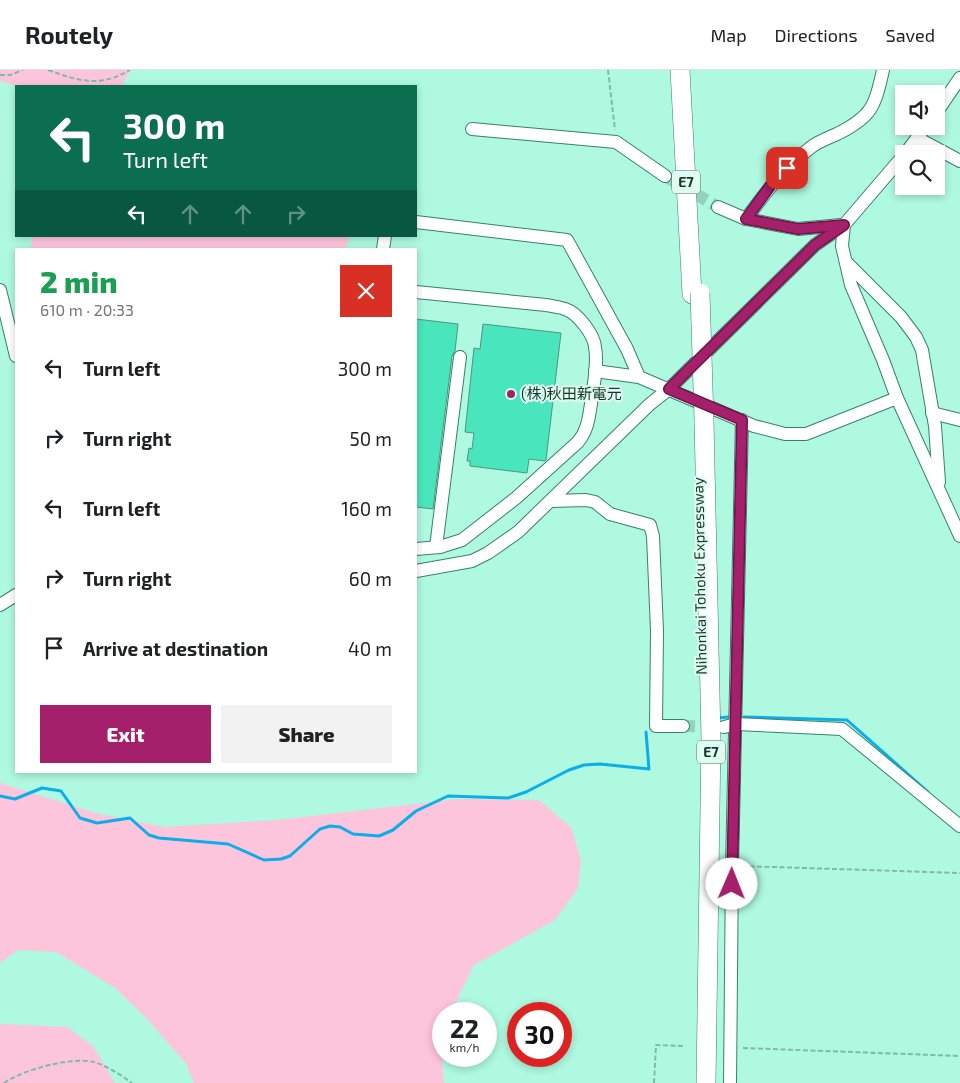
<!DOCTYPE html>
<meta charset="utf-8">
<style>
body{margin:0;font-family:"Exo 2","Noto Sans JP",sans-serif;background:#f2f2f2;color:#202124;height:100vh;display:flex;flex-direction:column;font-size:19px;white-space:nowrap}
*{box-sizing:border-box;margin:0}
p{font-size:16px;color:#757577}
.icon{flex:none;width:28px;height:28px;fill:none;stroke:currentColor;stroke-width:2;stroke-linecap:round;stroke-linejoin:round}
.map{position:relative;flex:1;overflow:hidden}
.drawer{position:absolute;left:15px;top:178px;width:402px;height:525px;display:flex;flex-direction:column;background:#fff;border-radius:0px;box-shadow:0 2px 8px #0003}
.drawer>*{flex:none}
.top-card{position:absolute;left:15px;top:15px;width:402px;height:152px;border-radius:0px;box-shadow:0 2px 8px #0003;background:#0b6e4f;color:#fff;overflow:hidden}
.fabs{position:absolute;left:895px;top:15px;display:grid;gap:10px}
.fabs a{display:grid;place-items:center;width:50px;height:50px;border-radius:0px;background:#fff;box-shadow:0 2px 8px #0003;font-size:25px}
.speed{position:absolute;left:432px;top:932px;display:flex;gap:10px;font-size:25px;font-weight:700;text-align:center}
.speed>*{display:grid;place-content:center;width:65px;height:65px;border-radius:50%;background:#fff;box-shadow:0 2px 8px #0003;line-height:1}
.speed small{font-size:12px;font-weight:400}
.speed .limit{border:8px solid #d22;background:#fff;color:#111}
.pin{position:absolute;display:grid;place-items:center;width:42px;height:42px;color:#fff;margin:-21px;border-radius:10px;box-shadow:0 2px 8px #0006}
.me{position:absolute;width:55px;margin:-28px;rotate:1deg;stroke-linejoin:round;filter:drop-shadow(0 0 4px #0008)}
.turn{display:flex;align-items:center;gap:18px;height:105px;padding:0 25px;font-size:22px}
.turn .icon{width:65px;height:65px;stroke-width:2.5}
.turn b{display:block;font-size:35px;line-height:42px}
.lanes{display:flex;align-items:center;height:48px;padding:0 25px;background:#0003;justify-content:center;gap:25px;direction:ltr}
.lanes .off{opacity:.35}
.round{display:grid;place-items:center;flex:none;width:52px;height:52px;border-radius:0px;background:#f2f2f2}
.headline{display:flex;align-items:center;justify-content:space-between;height:85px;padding:0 25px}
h1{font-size:30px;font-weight:800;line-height:38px;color:#1e9e55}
.primary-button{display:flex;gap:10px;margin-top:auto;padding:10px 25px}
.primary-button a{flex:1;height:58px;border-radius:0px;background:#a5206b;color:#fff;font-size:20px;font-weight:800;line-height:58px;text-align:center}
.primary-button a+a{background:#f2f2f2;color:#202124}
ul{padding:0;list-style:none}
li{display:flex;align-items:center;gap:15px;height:70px;padding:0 25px}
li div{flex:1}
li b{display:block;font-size:19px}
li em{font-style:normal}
header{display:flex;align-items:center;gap:30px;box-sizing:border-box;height:70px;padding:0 25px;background:#fff;border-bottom:1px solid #e0e0e0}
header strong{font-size:24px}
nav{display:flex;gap:28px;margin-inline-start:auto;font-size:18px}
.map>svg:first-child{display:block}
.green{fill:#fdc5dc}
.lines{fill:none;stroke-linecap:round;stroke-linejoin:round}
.stream{stroke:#0baee8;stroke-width:3}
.building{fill:#49e5bc;stroke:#4d9680}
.minor-tunnel{stroke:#90d2bc;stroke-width:12;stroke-dasharray:12 6;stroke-linecap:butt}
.minor-casing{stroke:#37816c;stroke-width:14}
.highway-casing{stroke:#37816c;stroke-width:20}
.path{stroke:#7ebba7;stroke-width:2;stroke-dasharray:5 2.5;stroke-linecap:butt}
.minor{stroke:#fff;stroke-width:12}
.highway{stroke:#fff;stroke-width:19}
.highway-bridge-casing{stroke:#37816c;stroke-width:20;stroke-linecap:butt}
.highway-bridge{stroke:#fff;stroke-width:19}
.route-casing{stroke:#6b1546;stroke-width:12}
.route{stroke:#a5206b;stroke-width:9}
.poi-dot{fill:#a5206b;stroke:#dffcf1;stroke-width:2}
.labels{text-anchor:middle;stroke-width:4;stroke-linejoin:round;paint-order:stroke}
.shield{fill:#dffcf1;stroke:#527166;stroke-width:1}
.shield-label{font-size:14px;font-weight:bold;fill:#16352b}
.poi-label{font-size:15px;fill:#16352b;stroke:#dffcf1;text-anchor:start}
.street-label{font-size:15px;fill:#16352b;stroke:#dffcf1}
</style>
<header>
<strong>Routely</strong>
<nav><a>Map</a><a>Directions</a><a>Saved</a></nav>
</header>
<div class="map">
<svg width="960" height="1013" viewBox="0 0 960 1013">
<rect width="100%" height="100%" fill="#aef9e0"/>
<g class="green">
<polygon points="0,0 131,0 121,16 16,16 0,11"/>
<polygon points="32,166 349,166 346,179 31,179"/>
<polygon points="0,713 96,743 165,757 277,750 458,729 539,730 571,757 581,790 578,818 555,850 474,895 450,944 444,944 444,956 440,964 444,1013 194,1013 186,994 147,949 115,918 56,882 18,880 0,893"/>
<polygon points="0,954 67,957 93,976 115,1013 0,1013"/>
</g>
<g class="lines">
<g class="stream">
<polyline points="744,647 847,650 928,722"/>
<polyline points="717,648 729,647"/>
<polyline points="0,726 15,729 42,718 61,721 80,748 97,753 130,748 149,765 159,768 228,774 264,790 281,789 290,786 320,759 330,756 340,757 353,764 379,766 393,760 416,741 448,726 508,728 526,722 569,700 584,695 600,694 649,699 646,662"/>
</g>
</g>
<g class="building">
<polygon points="416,249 458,254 455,281 452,286 433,439 416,437"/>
<polygon points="483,254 561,263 546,390 545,391 529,389 527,403 470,396 470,391 467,391 469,378 472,379 474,363 465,362 474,278 480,279"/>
</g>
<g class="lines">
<g class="minor-tunnel">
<polyline points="665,106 718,137"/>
<polyline points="683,656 719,657"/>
</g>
<defs>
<g id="minor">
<polyline points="936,43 960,8"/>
<polyline points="472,59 616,72 665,106"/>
<polyline points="917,68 960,91"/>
<polyline points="905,84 926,56"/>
<polyline points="718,137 746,149 798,159 841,155"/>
<path d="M746,149C765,123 784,98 810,78C817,72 828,68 837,64C872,47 875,36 883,0"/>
<polyline points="416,152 567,170 627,279 639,307 754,356 785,364 806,364 897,328"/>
<polyline points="844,155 842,176 851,215 883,290 897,328 960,466"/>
<polyline points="383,179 385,166"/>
<polyline points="847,193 901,247 916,267 922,280 935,356 939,412"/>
<polyline points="0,220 16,286"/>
<path d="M416,222L546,235C552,236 559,237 565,239C578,243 594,265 595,277C598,293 594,312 592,328C589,344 589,359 578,372L516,428L462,470L440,477L416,479"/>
<polyline points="595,301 639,307"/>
<polyline points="932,343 960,350"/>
<polyline points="551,431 586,430 595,432 610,444 650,455 653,466 657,561 656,656 683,656"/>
<polyline points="436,477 460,287"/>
<polyline points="416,501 472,491 488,483 518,462 650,334 669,319 815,175 844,155 904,85"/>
<polyline points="0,535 16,525"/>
<polyline points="724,657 736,654 842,659 960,756"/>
<polyline points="730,1013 732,796 742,350"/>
</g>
<g id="highway">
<polyline points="680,0 692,224"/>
<polyline points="704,350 711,669 706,1013"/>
</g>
</defs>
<use href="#minor" class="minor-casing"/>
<use href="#highway" class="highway-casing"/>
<g class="path">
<path d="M48,0C79,11 99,18 130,0"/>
<polyline points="608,0 615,60"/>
<polyline points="0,5 10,5 23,0"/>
<polyline points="742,796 960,803"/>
<polyline points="743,978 960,986"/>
<path d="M4,1013C25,999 70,987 94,992C107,996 121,1005 132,1013"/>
<polyline points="654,1013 656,975 684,976"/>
</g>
<use href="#minor" class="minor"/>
<use href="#highway" class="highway"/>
<defs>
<polyline id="highway-bridge" points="700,223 704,350"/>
</defs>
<use href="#highway-bridge" class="highway-bridge-casing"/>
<use href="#highway-bridge" class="highway-bridge"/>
</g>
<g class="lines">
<defs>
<polyline id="route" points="732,814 742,350 669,319 815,175 844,155 798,159 746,149 776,108 787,98"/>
</defs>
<use href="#route" class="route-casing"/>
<use href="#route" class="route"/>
</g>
<circle class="poi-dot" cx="511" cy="324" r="5"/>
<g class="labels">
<g class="shield">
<rect x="672" y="100.5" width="28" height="23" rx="4"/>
<rect x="697" y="670.5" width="28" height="23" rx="4"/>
</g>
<g class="shield-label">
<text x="686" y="117">E7</text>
<text x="711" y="687">E7</text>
</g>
<g class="poi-label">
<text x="521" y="329">(株)秋田新電元</text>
</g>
<g class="street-label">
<text transform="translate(700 506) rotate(-91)" y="5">Nihonkai Tohoku Expressway</text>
</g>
</g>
</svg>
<div class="fabs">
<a><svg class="icon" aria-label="sound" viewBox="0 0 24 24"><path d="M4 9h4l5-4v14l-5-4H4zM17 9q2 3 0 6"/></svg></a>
<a><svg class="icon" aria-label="search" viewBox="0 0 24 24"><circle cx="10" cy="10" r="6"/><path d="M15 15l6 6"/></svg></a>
</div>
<div class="speed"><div>22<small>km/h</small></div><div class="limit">30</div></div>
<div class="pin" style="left:787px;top:98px;background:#d93025"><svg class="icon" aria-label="arrive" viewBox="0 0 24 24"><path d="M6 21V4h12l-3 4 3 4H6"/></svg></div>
<svg class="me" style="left:732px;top:814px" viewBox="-20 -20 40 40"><circle r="19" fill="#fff"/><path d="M0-13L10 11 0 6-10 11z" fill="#a5206b"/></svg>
<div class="top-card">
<div class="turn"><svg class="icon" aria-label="left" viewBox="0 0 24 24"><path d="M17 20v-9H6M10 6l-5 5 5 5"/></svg><div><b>300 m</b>Turn left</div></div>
<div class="lanes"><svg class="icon" aria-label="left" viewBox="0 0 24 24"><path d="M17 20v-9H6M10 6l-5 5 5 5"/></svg><svg class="icon off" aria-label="ahead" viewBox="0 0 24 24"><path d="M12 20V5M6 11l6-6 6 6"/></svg><svg class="icon off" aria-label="ahead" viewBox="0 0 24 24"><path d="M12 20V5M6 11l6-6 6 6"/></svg><svg class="icon off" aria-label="right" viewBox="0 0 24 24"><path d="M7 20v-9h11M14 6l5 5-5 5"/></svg></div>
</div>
<section class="drawer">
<div class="headline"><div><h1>2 min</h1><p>610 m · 20:33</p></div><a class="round" style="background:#d93025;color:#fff"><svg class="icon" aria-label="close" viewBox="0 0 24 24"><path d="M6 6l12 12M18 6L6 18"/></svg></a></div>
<ul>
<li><svg class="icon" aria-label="left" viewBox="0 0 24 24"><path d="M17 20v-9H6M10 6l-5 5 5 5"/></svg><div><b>Turn left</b></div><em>300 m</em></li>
<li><svg class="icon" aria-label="right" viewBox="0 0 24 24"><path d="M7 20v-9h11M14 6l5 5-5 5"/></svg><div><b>Turn right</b></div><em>50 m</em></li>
<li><svg class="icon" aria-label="left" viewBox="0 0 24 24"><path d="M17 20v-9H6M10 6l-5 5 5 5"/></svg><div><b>Turn left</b></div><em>160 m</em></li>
<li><svg class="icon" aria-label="right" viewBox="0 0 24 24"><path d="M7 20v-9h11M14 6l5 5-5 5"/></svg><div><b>Turn right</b></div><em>60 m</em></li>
<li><svg class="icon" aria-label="arrive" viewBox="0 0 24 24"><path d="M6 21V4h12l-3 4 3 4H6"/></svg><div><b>Arrive at destination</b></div><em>40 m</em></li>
</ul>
<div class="primary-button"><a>Exit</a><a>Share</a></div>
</section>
</div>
